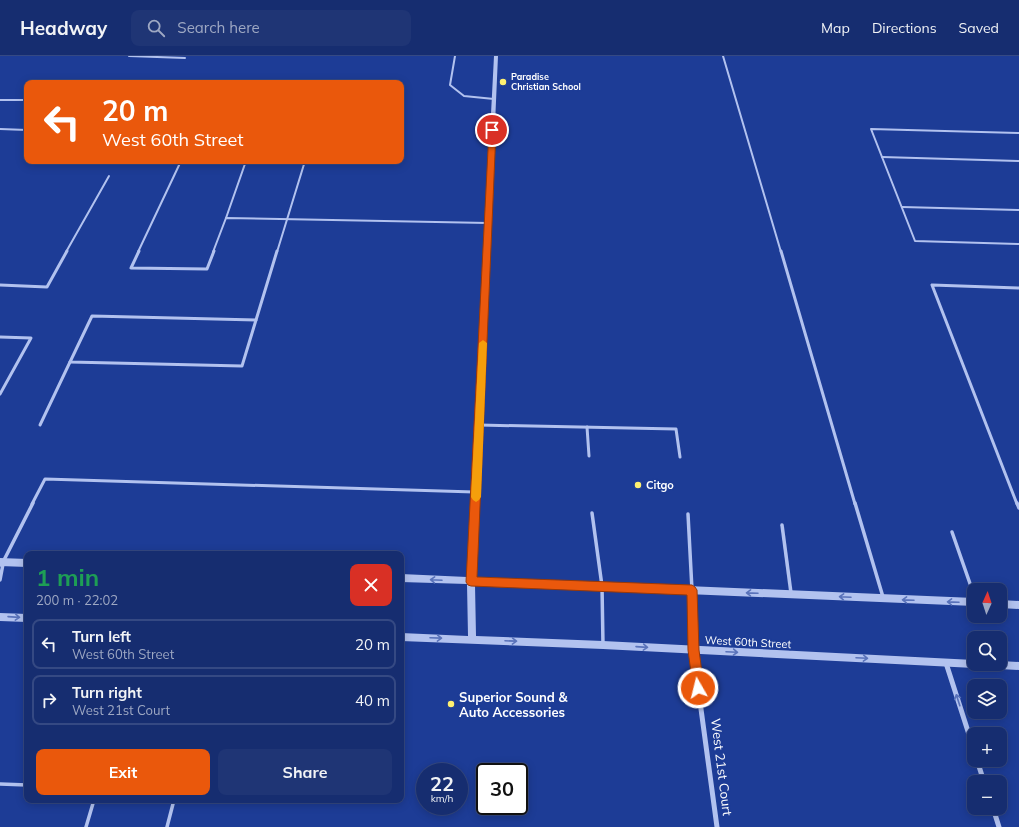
<!DOCTYPE html>
<meta charset="utf-8">
<style>
body{margin:0;font-family:Mulish,sans-serif;background:#1f3575;color:#f1f3f6;height:100vh;display:flex;flex-direction:column;font-size:15px;white-space:nowrap}
*{box-sizing:border-box;margin:0}
p{font-size:13px;color:#9ea8c3}
.icon{flex:none;width:22px;height:22px;fill:none;stroke:currentColor;stroke-width:2;stroke-linecap:round;stroke-linejoin:round}
.map{position:relative;flex:1;overflow:hidden}
.details{position:absolute;left:24px;top:495px;width:380px;height:252px;display:flex;flex-direction:column;background:#162d70;border-radius:8px;box-shadow:0 2px 10px #0003,0 0 0 1px #354983}
.details>*{flex:none}
.hud{position:absolute;left:24px;top:24px;width:380px;height:84px;border-radius:8px;box-shadow:0 2px 10px #0003,0 0 0 1px #354983;background:#ea580c;color:#fff;overflow:hidden}
.needle{width:26px;rotate:3deg}
.buttons{position:absolute;left:967px;top:527px;display:grid;gap:8px}
.buttons a{display:grid;place-items:center;width:40px;height:40px;border-radius:8px;background:#162d70;box-shadow:0 2px 10px #0003,0 0 0 1px #354983;font-size:20px}
.speed{position:absolute;left:416px;top:707px;display:flex;gap:8px;font-size:20px;font-weight:700;text-align:center}
.speed>*{display:grid;place-content:center;width:52px;height:52px;border-radius:50%;background:#162d70;box-shadow:0 2px 10px #0003,0 0 0 1px #354983;line-height:1}
.speed small{font-size:10px;font-weight:400}
.speed .limit{border:2px solid #111;border-radius:6px;background:#fff;color:#111}
.pin{position:absolute;display:grid;place-items:center;width:34px;height:34px;color:#fff;margin:-17px;border:2px solid #fff;border-radius:50%;box-shadow:0 1px 4px #0007}
.me{position:absolute;width:44px;margin:-22px;rotate:352deg;stroke-linejoin:round;filter:drop-shadow(0 0 3px #0008)}
.turn{display:flex;align-items:center;gap:14px;height:84px;padding:0 12px;font-size:18px}
.turn .icon{width:52px;height:52px;stroke-width:2.5}
.turn b{display:block;font-size:28px;line-height:34px}
.round{display:grid;place-items:center;flex:none;width:42px;height:42px;border-radius:8px;background:#1f3575}
.headline{display:flex;align-items:center;justify-content:space-between;height:68px;padding:0 12px}
h1{font-size:24px;font-weight:700;line-height:30px;color:#1e9e55}
.cta{display:flex;gap:8px;margin-top:auto;padding:8px 12px}
.cta a{flex:1;height:46px;border-radius:8px;background:#ea580c;color:#fff;font-size:16px;font-weight:700;line-height:46px;text-align:center}
.cta a+a{background:#1f3575;color:#f1f3f6}
ul{padding:0;list-style:none}
li{display:flex;align-items:center;gap:12px;height:50px;margin:0 8px 6px;padding:0 4px;border:2px solid #354983;border-radius:8px}
li div{flex:1}
li b{display:block;font-size:15px}
li em{font-style:normal}
header{display:flex;align-items:center;gap:24px;box-sizing:border-box;height:56px;padding:0 20px;background:#162d70;border-bottom:1px solid #354983}
header strong{font-size:19px}
nav{display:flex;gap:22px;margin-inline-start:auto;font-size:14px}
.search{width:280px;height:36px;background:#1f3575;display:flex;align-items:center;gap:10px;box-sizing:border-box;padding:0 14px;border-radius:8px;color:#9ea8c3;font-size:15px}
.map>svg:first-child{display:block}
.lines{fill:none;stroke-linecap:round;stroke-linejoin:round}
.service-far2{stroke:#b2c2ef;stroke-width:2}
.service-far1{stroke:#b2c2ef;stroke-width:3}
.service{stroke:#b2c2ef;stroke-width:3.5}
.minor{stroke:#b2c2ef;stroke-width:5}
.tertiary{fill:#b2c2ef;fill-rule:evenodd}
.oneway{stroke:#5972ba}
.route{fill:#ea580c;stroke:#983908}
.slow{fill:#f59e0b}
.poi-dot{fill:#fef071;stroke:#1d3c96;stroke-width:1.5}
.labels{text-anchor:middle;stroke-width:4;stroke-linejoin:round;paint-order:stroke}
.far-poi-label{font-size:9px;font-weight:bold;fill:#fff;stroke:#1d3c96;text-anchor:start}
.poi-label{font-size:11px;font-weight:bold;fill:#fff;stroke:#1d3c96;text-anchor:start}
.street-label{font-size:11px;fill:#fff;stroke:#1d3c96}
.near-poi-label{font-size:13px;font-weight:bold;fill:#fff;stroke:#1d3c96;text-anchor:start}
.near-street-label{font-size:13px;fill:#fff;stroke:#1d3c96}
</style>
<header>
<strong>Headway</strong>
<div class="search"><svg class="icon" aria-label="search" viewBox="0 0 24 24"><circle cx="10" cy="10" r="6"/><path d="M15 15l6 6"/></svg>Search here</div>
<nav><a>Map</a><a>Directions</a><a>Saved</a></nav>
</header>
<div class="map">
<svg width="1019" height="771" viewBox="0 0 1019 771">
<rect width="100%" height="100%" fill="#1d3c96"/>
<g class="lines">
<g class="service-far2">
<polyline points="129,0 185,2"/>
<polyline points="455,0 450,29 464,40 494,43"/>
<polyline points="723,0 781,196"/>
<polyline points="0,44 27,44"/>
<polyline points="0,73 27,74"/>
<polyline points="1019,77 871,73 915,185 1019,188"/>
<polyline points="882,101 1019,105"/>
<polyline points="902,151 1019,154"/>
<polyline points="226,162 246,105"/>
<polyline points="66,196 109,120"/>
<polyline points="138,196 181,105"/>
<polyline points="213,196 226,162 488,167"/>
<polyline points="277,196 305,105"/>
</g>
<g class="service-far1">
<polyline points="139,195 131,212 207,213 214,195"/>
<polyline points="781,195 855,448"/>
<polyline points="0,229 47,231 67,195"/>
<polygon points="92,260 256,264 242,310 70,306"/>
<polyline points="256,264 277,195"/>
<polyline points="0,281 31,282 0,338"/>
<polyline points="40,369 70,306"/>
<polyline points="479,369 676,373 680,401"/>
<polyline points="587,371 589,400"/>
<polyline points="32,448 45,423 474,436"/>
<polyline points="1017,448 932,229 1019,232"/>
</g>
<g class="service">
<polyline points="855,447 883,541"/>
<polyline points="1017,447 1019,452"/>
<polyline points="592,457 602,530 603,589"/>
<polyline points="688,458 692,534"/>
<polyline points="782,469 791,537"/>
<polyline points="952,476 974,539"/>
<polyline points="0,509 3,506 33,447"/>
<polyline points="0,524 3,508"/>
<polyline points="0,728 27,729"/>
<polyline points="86,771 94,744"/>
<polyline points="167,771 174,744"/>
</g>
<g class="minor">
<polyline points="692,534 693,594 717,771"/>
<polyline points="946,607 974,694"/>
<polyline points="977,704 984,726"/>
<polyline points="993,752 999,771"/>
</g>
<g class="tertiary">
<polygon points="494,0 498,0 475,521 974,542 974,550 475,529 476,580 603,585 974,604 974,608 1000,608 1000,605 1019,606 1019,614 980,612 977,611 974,612 603,593 401,585 401,577 468,580 467,528 401,526 401,518 467,521"/>
<polygon points="0,502 27,503 27,511 0,510"/>
<polygon points="1000,544 1019,545 1019,553 1000,552"/>
<polygon points="0,557 27,558 27,566 0,565"/>
</g>
</g>
<defs><path id="oneway-shaft" d="M-6 0H5M1.5-3L5.5 0L1.5 3" fill="none" stroke-width="1.6" stroke-linecap="round" stroke-linejoin="round"/></defs>
<g class="oneway">
<use href="#oneway-shaft" transform="translate(436 524) rotate(-177)"/>
<use href="#oneway-shaft" transform="translate(752 537) rotate(-178)"/>
<use href="#oneway-shaft" transform="translate(845 541) rotate(-177)"/>
<use href="#oneway-shaft" transform="translate(908 544) rotate(-178)"/>
<use href="#oneway-shaft" transform="translate(953 546) rotate(-178)"/>
<use href="#oneway-shaft" transform="translate(14 561) rotate(4)"/>
<use href="#oneway-shaft" transform="translate(436 582) rotate(2)"/>
<use href="#oneway-shaft" transform="translate(511 585) rotate(2)"/>
<use href="#oneway-shaft" transform="translate(642 591) rotate(4)"/>
<use href="#oneway-shaft" transform="translate(732 596) rotate(3)"/>
<use href="#oneway-shaft" transform="translate(862 602) rotate(3)"/>
<use href="#oneway-shaft" transform="translate(958 644) rotate(-108)"/>
</g>
<polygon class="route" points="492,72 496,74 477,521 692,529 695,531 697,534 699,594 704,632 702,636 698,638 694,636 693,632 688,594 687,539 471,530 468,529 466,526 489,74"/>
<polygon class="slow" points="483,284 487,287 481,441 479,444 476,446 473,444 471,441 479,287"/>
<g class="poi-dot">
<circle cx="503" cy="26" r="4"/>
<circle cx="638" cy="429" r="4"/>
<circle cx="451" cy="648" r="4"/>
</g>
<g class="labels">
<g class="far-poi-label">
<text x="511" y="24">Paradise<tspan x="511" dy="10">Christian School</tspan></text>
</g>
<g class="poi-label">
<text x="646" y="433">Citgo</text>
</g>
<g class="street-label">
<text transform="translate(748 586) rotate(3)" y="4">West 60th Street</text>
</g>
<g class="near-poi-label">
<text x="459" y="646">Superior Sound &amp;<tspan x="459" dy="15">Auto Accessories</tspan></text>
</g>
<g class="near-street-label">
<text transform="translate(722 711) rotate(83)" y="5">West 21st Court</text>
</g>
</g>
</svg>
<div class="buttons">
<a><svg class="needle" viewBox="-14 -14 28 28"><path d="M0-13l5 13h-10z" fill="#e53935"/><path d="M0 13l5-13h-10z" fill="#9ea8c3"/></svg></a>
<a><svg class="icon" aria-label="search" viewBox="0 0 24 24"><circle cx="10" cy="10" r="6"/><path d="M15 15l6 6"/></svg></a>
<a><svg class="icon" aria-label="layers" viewBox="0 0 24 24"><path d="M12 4l9 5-9 5-9-5zM3 14l9 5 9-5"/></svg></a>
<a>+</a>
<a>−</a>
</div>
<div class="speed"><div>22<small>km/h</small></div><div class="limit">30</div></div>
<div class="pin" style="left:492px;top:74px;background:#d93025"><svg class="icon" aria-label="arrive" viewBox="0 0 24 24"><path d="M6 21V4h12l-3 4 3 4H6"/></svg></div>
<svg class="me" style="left:698px;top:632px" viewBox="-20 -20 40 40"><circle r="17" fill="#ea580c" stroke="#fff" stroke-width="3"/><path d="M0-11L8 9 0 5-8 9z" fill="#fff"/></svg>
<div class="hud">
<div class="turn"><svg class="icon" aria-label="left" viewBox="0 0 24 24"><path d="M17 20v-9H6M10 6l-5 5 5 5"/></svg><div><b>20 m</b>West 60th Street</div></div>
</div>
<section class="details">
<div class="headline"><div><h1>1 min</h1><p>200 m · 22:02</p></div><a class="round" style="background:#d93025;color:#fff"><svg class="icon" aria-label="close" viewBox="0 0 24 24"><path d="M6 6l12 12M18 6L6 18"/></svg></a></div>
<ul>
<li><svg class="icon" aria-label="left" viewBox="0 0 24 24"><path d="M17 20v-9H6M10 6l-5 5 5 5"/></svg><div><b>Turn left</b><p>West 60th Street</p></div><em>20 m</em></li>
<li><svg class="icon" aria-label="right" viewBox="0 0 24 24"><path d="M7 20v-9h11M14 6l5 5-5 5"/></svg><div><b>Turn right</b><p>West 21st Court</p></div><em>40 m</em></li>
</ul>
<div class="cta"><a>Exit</a><a>Share</a></div>
</section>
</div>
